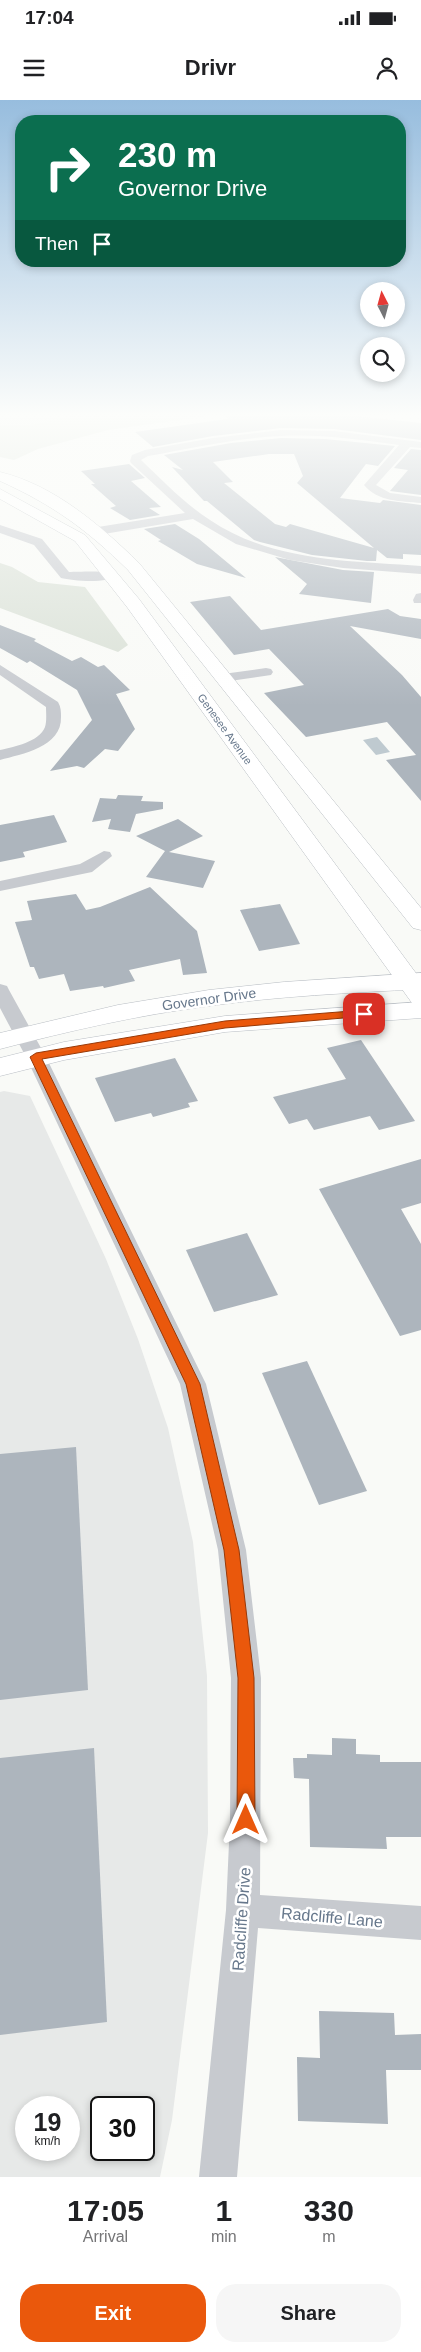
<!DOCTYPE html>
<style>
body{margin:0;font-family:Arial,sans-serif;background:#f6f6f6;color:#202124;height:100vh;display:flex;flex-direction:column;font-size:19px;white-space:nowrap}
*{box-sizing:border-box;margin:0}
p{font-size:16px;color:#757577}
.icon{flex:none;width:28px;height:28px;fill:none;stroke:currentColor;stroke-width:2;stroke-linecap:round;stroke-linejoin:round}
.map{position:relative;height:2077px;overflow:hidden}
.drawer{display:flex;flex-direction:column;background:#fff;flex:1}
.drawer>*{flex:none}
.guide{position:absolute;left:15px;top:15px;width:391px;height:152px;border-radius:20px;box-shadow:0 2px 8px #0003;background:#0b6e4f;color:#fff;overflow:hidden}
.needle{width:32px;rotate:354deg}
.controls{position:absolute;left:360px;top:182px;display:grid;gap:10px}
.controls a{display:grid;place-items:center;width:45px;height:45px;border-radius:50%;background:#fff;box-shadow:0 2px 8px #0003;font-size:25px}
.speed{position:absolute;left:15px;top:1996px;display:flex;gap:10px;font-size:25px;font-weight:700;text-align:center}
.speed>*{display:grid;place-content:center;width:65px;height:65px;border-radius:50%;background:#fff;box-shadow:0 2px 8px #0003;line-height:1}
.speed small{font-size:12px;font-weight:400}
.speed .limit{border:2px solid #111;border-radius:8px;background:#fff;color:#111}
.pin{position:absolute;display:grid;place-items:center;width:42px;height:42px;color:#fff;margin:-21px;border-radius:10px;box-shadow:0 2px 8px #0006}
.me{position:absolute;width:55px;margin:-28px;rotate:0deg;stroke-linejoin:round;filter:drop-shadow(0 0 4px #0008)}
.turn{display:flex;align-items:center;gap:18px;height:105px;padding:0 20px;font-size:22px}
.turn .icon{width:65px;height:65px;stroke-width:2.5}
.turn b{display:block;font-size:35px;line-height:42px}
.then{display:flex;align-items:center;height:48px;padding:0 20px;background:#0003;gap:10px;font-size:19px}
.eta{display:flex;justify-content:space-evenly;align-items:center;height:85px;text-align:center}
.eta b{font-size:30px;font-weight:700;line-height:35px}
.button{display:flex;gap:10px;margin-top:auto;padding:10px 20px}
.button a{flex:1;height:58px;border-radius:20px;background:#ea580c;color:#fff;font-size:20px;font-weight:700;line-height:58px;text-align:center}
.button a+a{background:#f6f6f6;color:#202124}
.status{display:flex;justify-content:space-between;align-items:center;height:35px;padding:0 25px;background:#fff;direction:ltr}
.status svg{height:14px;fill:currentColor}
header{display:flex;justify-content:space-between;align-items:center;height:65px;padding:0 20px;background:#fff;font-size:22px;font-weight:700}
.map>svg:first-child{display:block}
.built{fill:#e7e9e8;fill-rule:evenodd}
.green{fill:#d9e0d6}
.water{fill:#bfcad0}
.building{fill:#adb5bd;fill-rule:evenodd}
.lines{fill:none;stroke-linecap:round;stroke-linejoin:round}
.secondary-casing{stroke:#b9bec4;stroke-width:1}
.primary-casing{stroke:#b7bcc1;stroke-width:1}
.minor{fill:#c7cacf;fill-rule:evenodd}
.secondary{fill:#fff;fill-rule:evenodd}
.primary{fill:#fff;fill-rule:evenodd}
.route{fill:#ea580c;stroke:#983908}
.labels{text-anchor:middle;stroke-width:5;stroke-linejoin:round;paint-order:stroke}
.far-street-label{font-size:11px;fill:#66778b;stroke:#fff}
.street-label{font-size:14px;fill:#66778b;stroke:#fff}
.near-street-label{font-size:16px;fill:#66778b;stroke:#fff}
</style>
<div class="status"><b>17:04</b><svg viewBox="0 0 49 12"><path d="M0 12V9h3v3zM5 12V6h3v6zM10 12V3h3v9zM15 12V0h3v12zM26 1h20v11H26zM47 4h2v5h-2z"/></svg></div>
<header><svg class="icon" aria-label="menu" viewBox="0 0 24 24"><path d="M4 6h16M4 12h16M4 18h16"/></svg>Drivr<svg class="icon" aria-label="person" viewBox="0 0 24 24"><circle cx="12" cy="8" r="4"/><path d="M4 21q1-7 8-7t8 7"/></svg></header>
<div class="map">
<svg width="421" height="2077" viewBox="0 0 421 2077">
<rect width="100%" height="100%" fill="#f9faf7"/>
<g class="built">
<polygon points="0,316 70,316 36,324 0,326"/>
<path d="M4,991L30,996L106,1159L138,1239L168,1328L193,1442L207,1576L208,1733L172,2020L160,2077H0V992ZM26,2008H69V2050H26ZM101,2008H144V2050H101Z"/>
</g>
<g class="green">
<polygon points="70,316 209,316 108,330 38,349 14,360 0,357 0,326 36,324"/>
<polygon points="0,463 12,467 38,482 85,487 128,545 118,552 0,508"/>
</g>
<polygon class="water" points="377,637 390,652 376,655 363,640"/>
<g class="building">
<polygon points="226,316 357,316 421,323 421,340 334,329 281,328 213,336 153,347 135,332 227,319"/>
<path d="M281,338L325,339L395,346L378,366L366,364L340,398L380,403L383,400L421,405V455L403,454V459L387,458L377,450L376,461H367L312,455L260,442L254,440L207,401H204L172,367L183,370L164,355L231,343ZM269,354H294L303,376L297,383L374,448L290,424L286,427L275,424L224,383L233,382L213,362Z"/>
<polygon points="411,349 421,350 421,395 390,391 408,370 394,368"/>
<polygon points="129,364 145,378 131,381 161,407 149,408 160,415 130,420 110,408 116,406 91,384 95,384 81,371"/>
<polygon points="175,424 199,439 246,478 197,464 158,441 161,440 144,429"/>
<polygon points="275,457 343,470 374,472 371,503 299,494 307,484"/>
<polygon points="230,496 261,530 388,509 400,516 421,519 421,539 350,526 402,575 421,597 421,701 386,660 416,655 387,622 306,637 264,593 304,585 269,549 234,555 190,502"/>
<polygon points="0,525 36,539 34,541 72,561 81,557 98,567 104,565 130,590 116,594 135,629 118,651 105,649 84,668 77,666 50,671 92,620 77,590 30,561 27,563 0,548"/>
<polygon points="118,695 143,696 141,701 163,702 163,709 136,714 130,732 108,729 111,719 92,722 100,698 116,699"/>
<polygon points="54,715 67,742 23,752 25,757 0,762 0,725"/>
<polygon points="178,719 203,736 169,752 215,761 203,788 146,777 165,751 136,736"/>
<polygon points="150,787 197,831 207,873 183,875 180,859 129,870 135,881 104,888 103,886 70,891 64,874 39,879 34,867 30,867 15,822 32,820 27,801 76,794 86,810 100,807"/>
<polygon points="280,804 300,844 259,851 240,810"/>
<polygon points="361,940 415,1021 379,1030 370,1016 314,1030 307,1019 289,1024 273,997 346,979 327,948"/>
<polygon points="175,958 198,1001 188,1003 190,1007 153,1017 151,1013 115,1022 95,978"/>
<polygon points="421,1059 421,1103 401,1109 421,1144 421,1230 400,1236 319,1089"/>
<polygon points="247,1133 278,1195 214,1212 186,1150"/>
<polygon points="307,1261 367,1391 319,1405 262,1273"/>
<polygon points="76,1347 88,1590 0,1600 0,1354"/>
<polygon points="332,1638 356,1639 356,1654 380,1655 380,1662 421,1662 421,1737 386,1737 387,1749 310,1747 309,1679 294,1678 293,1658 307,1658 307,1654 332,1655"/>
<polygon points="94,1648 107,1922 0,1935 0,1658"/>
<polygon points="319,1911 394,1913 395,1935 421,1934 421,1970 386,1970 388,2024 298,2021 297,1957 320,1958"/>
</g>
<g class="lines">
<defs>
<g id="secondary">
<path d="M421,873V889C350,893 279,896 209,906C138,915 69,931 0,949V933L118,905L209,890L284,882Z"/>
<polygon points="421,902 421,918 225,932 64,960 0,976 0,958 64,942 225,916"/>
</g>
<g id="primary">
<path d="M0,372C54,385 100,425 139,463L421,808V830L413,828L128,470C86,429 53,405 0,381Z"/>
<polygon points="0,389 85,435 139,499 421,880 421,905 412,903 127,507 75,441 0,399"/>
</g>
</defs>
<use href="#secondary" class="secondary-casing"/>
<use href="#primary" class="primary-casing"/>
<g class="minor">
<path d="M281,330L334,331L421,342V348L410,347L376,385L390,393L421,397V403C401,401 378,402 364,385L399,345C360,340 320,334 281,336C236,338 192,348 148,356L141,360C163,381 185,404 210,420C272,462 350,461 421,466V474L343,468L290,460L236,444L193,419L98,435L92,431L98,427L185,413L131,363L130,361L132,355L145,350L213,338Z"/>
<path d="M0,425L42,439L69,472C79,472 112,470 117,475C109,484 73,481 61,478L34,445L0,433Z"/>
<polygon points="421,493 421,503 414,503 413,500 416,494"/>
<path d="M0,565L58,602C61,607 61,612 61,617C62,647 22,654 0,660V650C14,647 39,642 45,627C47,621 46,613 46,607L0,575Z"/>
<polygon points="266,568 271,569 273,572 271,575 223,582 216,578 223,574"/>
<polygon points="104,751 110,752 112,756 92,772 0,791 0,781 80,764"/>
<polygon points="0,884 7,886 9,890 46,957 206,1284 246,1450 261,1578 260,1795 421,1806 421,1840 258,1828 237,2077 199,2077 226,1810 230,1720 231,1578 218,1450 180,1284 26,957 0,908"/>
</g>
<use href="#secondary" class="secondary"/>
<use href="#primary" class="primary"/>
</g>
<linearGradient id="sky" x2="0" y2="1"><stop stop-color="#97bdde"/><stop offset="0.52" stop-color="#fcfdfb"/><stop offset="1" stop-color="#fcfdfb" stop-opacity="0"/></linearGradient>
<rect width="421" height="606" fill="url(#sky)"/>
<polygon class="route" points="364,910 369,914 367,916 225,928 42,959 200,1284 239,1450 254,1578 255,1720 252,1726 246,1729 240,1726 237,1720 238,1578 224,1450 186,1284 30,957 36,953 225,921"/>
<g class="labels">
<g class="far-street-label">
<text transform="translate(225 629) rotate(54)" y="4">Genesee Avenue</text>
</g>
<g class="street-label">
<text transform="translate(209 899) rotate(-8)" y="5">Governor Drive</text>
</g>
<g class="near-street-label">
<text transform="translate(332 1817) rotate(5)" y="6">Radcliffe Lane</text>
<text transform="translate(241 1819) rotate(-86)" y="6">Radcliffe Drive</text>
</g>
</g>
</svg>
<div class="controls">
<a><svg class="needle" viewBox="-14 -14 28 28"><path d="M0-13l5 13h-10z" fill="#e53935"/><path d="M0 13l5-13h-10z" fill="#757577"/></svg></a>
<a><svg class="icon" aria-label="search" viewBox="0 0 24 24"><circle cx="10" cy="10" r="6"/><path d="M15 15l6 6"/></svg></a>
</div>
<div class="speed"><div>19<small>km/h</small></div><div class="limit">30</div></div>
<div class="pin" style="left:364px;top:914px;background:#d93025"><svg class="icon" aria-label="arrive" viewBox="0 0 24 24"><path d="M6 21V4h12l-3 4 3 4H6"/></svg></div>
<svg class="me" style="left:246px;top:1720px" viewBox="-20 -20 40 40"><path d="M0-17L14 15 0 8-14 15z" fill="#ea580c" stroke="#fff" stroke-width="4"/></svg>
<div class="guide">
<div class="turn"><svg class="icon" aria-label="right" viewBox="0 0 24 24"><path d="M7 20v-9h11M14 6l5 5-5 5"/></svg><div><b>230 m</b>Governor Drive</div></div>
<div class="then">Then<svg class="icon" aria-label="arrive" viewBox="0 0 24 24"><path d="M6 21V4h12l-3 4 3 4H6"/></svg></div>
</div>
</div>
<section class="drawer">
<div class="eta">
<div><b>17:05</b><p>Arrival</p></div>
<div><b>1</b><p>min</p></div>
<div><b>330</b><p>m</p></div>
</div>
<div class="button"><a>Exit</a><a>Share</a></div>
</section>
